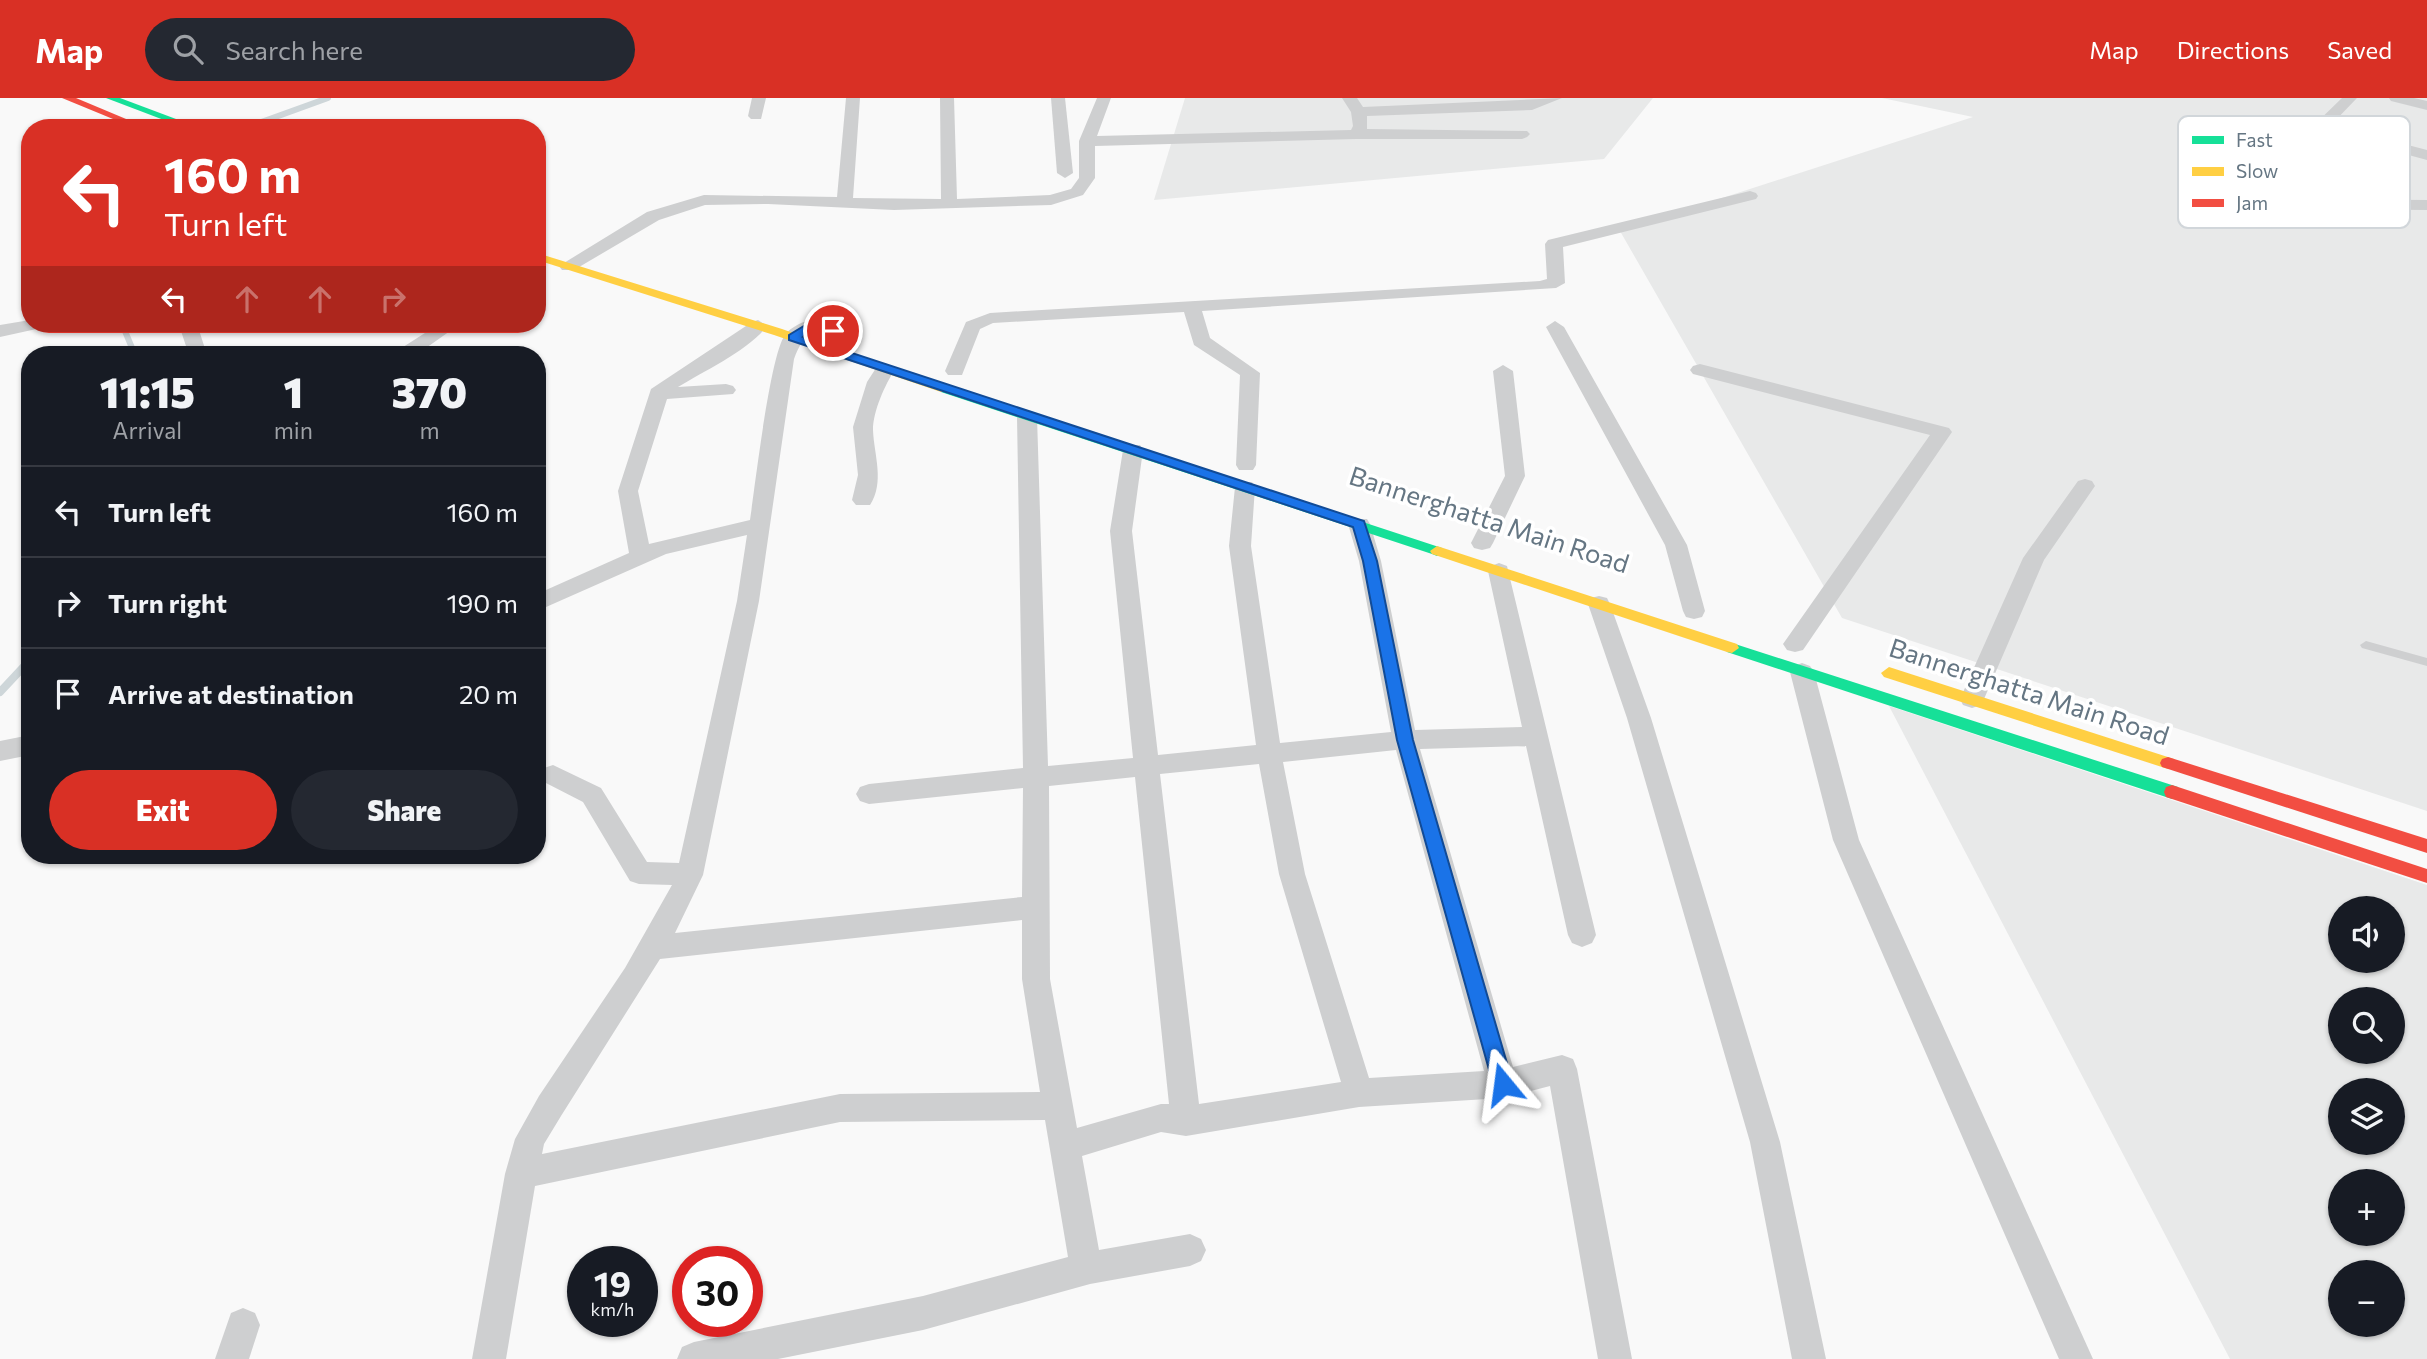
<!DOCTYPE html>
<meta charset="utf-8">
<style>
body{margin:0;font-family:Commissioner,sans-serif;background:#242831;color:#f1f3f6;height:100vh;display:flex;flex-direction:column;font-size:26px;white-space:nowrap}
*{box-sizing:border-box;margin:0}
p{font-size:23px;color:#9ea1a6}
.icon{flex:none;width:38px;height:38px;fill:none;stroke:currentColor;stroke-width:2;stroke-linecap:round;stroke-linejoin:round}
.map{position:relative;flex:1;overflow:hidden}
.sheet{position:absolute;left:21px;top:248px;width:525px;height:518px;display:flex;flex-direction:column;background:#171b24;border-radius:28px;box-shadow:0 2px 5px #0004}
.sheet>*{flex:none}
.top-card{position:absolute;left:21px;top:21px;width:525px;height:214px;border-radius:28px;box-shadow:0 2px 5px #0004;background:#d93025;color:#fff;overflow:hidden}
.buttons{position:absolute;left:2328px;top:798px;display:grid;gap:14px}
.buttons a{display:grid;place-items:center;width:77px;height:77px;border-radius:50%;background:#171b24;box-shadow:0 2px 5px #0004;font-size:35px}
.speed{position:absolute;left:567px;top:1148px;display:flex;gap:14px;font-size:35px;font-weight:700;text-align:center}
.speed>*{display:grid;place-content:center;width:91px;height:91px;border-radius:50%;background:#171b24;box-shadow:0 2px 5px #0004;line-height:1}
.speed small{font-size:18px;font-weight:400}
.speed .limit{border:10px solid #d22;background:#fff;color:#111}
.pin{position:absolute;display:grid;place-items:center;width:60px;height:60px;color:#fff;margin:-30px;border:4px solid #fff;border-radius:50%;box-shadow:0 2px 7px #0007}
.me{position:absolute;width:77px;margin:-38px;rotate:344deg;stroke-linejoin:round;filter:drop-shadow(0 0 5px #0008)}
.turn{display:flex;align-items:center;gap:24px;height:147px;padding:0 28px;font-size:32px}
.turn .icon{width:91px;height:91px;stroke-width:2.5}
.turn b{display:block;font-size:49px;line-height:60px}
.lanes{display:flex;align-items:center;height:66px;padding:0 28px;background:#0003;justify-content:center;gap:35px;direction:ltr}
.lanes .off{opacity:.35}
.eta{display:flex;justify-content:space-evenly;align-items:center;height:119px;text-align:center}
.eta b{font-size:42px;font-weight:800;line-height:49px}
.action{display:flex;gap:14px;margin-top:auto;padding:14px 28px}
.action a{flex:1;height:80px;border-radius:42px;background:#d93025;color:#fff;font-size:28px;font-weight:800;line-height:80px;text-align:center}
.action a+a{background:#242831;color:#f1f3f6}
ul{padding:0;list-style:none}
li{display:flex;align-items:center;gap:21px;height:91px;padding:0 28px;border-top:2px solid #363941}
li div{flex:1}
li b{display:block;font-size:26px}
li em{font-style:normal}
header{display:flex;align-items:center;gap:42px;box-sizing:border-box;height:98px;padding:0 35px;background:#d93025;color:#fff}
header strong{font-size:33px}
nav{display:flex;gap:38px;margin-inline-start:auto;font-size:24px}
.search{width:490px;height:63px;background:#242831;display:flex;align-items:center;gap:18px;box-sizing:border-box;padding:0 24px;border-radius:38px;color:#9ea1a6;font-size:26px}
.map>svg:first-child{display:block}
.built{fill:#e8e9e9;fill-rule:evenodd}
.lines{fill:none;stroke-linecap:round;stroke-linejoin:round}
.stream-far1{stroke:#ced6d9;stroke-width:6}
.stream{stroke:#ced6d9;stroke-width:8}
.lane{fill:#cecfd0;fill-rule:evenodd}
.street{fill:#cecfd0;fill-rule:evenodd}
.fast{fill:#16e098;fill-rule:evenodd}
.slow{fill:#ffcf43;fill-rule:evenodd}
.jam{fill:#f24e42;fill-rule:evenodd}
.route{fill:#1a73e8;stroke:#114b97;stroke-width:2}
.labels{text-anchor:middle;stroke-width:7;stroke-linejoin:round;paint-order:stroke}
.street-label{font-size:26px;fill:#657683;stroke:#fff}
.key{fill:#fff;stroke:#d1d6da;stroke-width:2}
.key-label{font-size:19px;fill:#657683}
</style>
<header>
<strong>Map</strong>
<div class="search"><svg class="icon" aria-label="search" viewBox="0 0 24 24"><circle cx="10" cy="10" r="6"/><path d="M15 15l6 6"/></svg>Search here</div>
<nav><a>Map</a><a>Directions</a><a>Saved</a></nav>
</header>
<div class="map">
<svg width="2427" height="1261" viewBox="0 0 2427 1261">
<rect width="100%" height="100%" fill="#f9f9f9"/>
<g class="built">
<polygon points="1185,0 1653,0 1604,61 1154,102"/>
<polygon points="1882,0 2427,0 2427,713 1842,520 1620,133 1973,19"/>
<path d="M1889,608L2427,787V1261H2230ZM2340,810H2392V863H2340ZM2340,901H2392V954H2340ZM2340,992H2392V1045H2340ZM2340,1083H2392V1136H2340ZM2340,1174H2392V1227H2340Z"/>
</g>
<g class="lines">
<g class="stream-far1">
<polyline points="245,30 328,0"/>
<polyline points="122,226 135,257"/>
</g>
<polyline class="stream" points="0,594 30,562"/>
<polygon class="lane" points="2366,543 2427,560 2427,568 2362,550 2360,547"/>
<g class="street">
<polygon points="752,0 766,0 761,21 751,21 748,18"/>
<polygon points="846,0 860,0 853,100 941,101 940,0 954,0 957,101 1050,97 1071,91 1079,80 1079,43 1097,0 1111,0 1097,38 1351,32 1353,28 1351,14 1342,0 1357,0 1363,9 1562,0 1532,12 1367,18 1367,31 1527,33 1530,36 1527,39 1522,41 1356,41 1095,48 1095,80 1083,97 1051,107 894,112 768,106 705,107 659,122 574,172 562,172 559,168 647,114 704,97 837,99"/>
<polygon points="1051,0 1065,0 1073,75 1065,80 1057,75"/>
<polygon points="2342,0 2357,0 2331,27 2427,52 2427,62 2324,34 2291,67 2280,93 2284,97 2301,101 2427,102 2427,112 2301,111 2272,104 2264,93 2278,62"/>
<polygon points="2389,0 2414,0 2427,3 2427,12 2391,3"/>
<polygon points="1750,93 1756,95 1758,98 1756,101 1563,149 1565,185 1556,190 1202,213 1210,240 1260,275 1256,367 1253,372 1239,372 1236,367 1240,277 1194,247 1184,214 993,225 980,231 962,277 948,277 945,273 966,224 990,215 1540,183 1547,181 1545,146 1548,142"/>
<polygon points="30,222 30,226 44,226 41,230 0,239 0,227"/>
<path d="M758,222L767,228C749,252 704,273 678,289L726,286L733,288L736,292L733,296L667,301L638,393L649,446L750,422C755,389 770,257 785,237C792,228 808,220 818,223L821,227C806,244 804,235 794,261L759,503L703,777L675,835L1022,799L1023,690L869,706L860,703L856,696L860,689L869,686L1023,670L1017,319L1020,315H1034L1037,319L1048,668L1133,660L1110,433L1123,352L1126,347H1140L1143,352L1132,433L1158,657L1256,647L1229,448L1235,389L1238,384H1252L1255,389L1251,448L1280,645L1391,634L1359,463L1348,426L1351,421H1367L1370,426L1381,463L1415,632L1522,629L1488,473L1491,468L1499,465L1507,468L1596,837L1592,845L1582,849L1572,845L1568,837L1526,648L1420,651L1513,969L1562,957L1573,961L1577,971L1632,1261H1598L1550,988L1503,1000L1359,1009L1186,1038L1161,1034L1082,1058L1099,1152L1190,1136L1201,1141L1206,1152L1201,1163L1190,1168L1090,1186L923,1232L778,1261H677L682,1249L694,1244L923,1198L1068,1159L1045,1022L840,1024L535,1088L506,1261H472L505,1076L515,1041L539,998L625,870L672,787L639,786L630,783L583,704L544,684L540,677L544,670L553,667L601,690L647,764L679,765L737,503L747,437L666,456L537,513V496L629,455L618,393L651,291L752,224ZM1396,652L1484,973L1369,980L1305,776L1283,664ZM1259,666L1279,776L1341,984L1199,1006L1160,676ZM1135,679L1169,1006H1161L1077,1030L1050,881L1049,688ZM1022,822V881L1040,994L840,996L542,1056L544,1046L561,1018L660,861Z"/>
<polygon points="1555,223 1564,229 1687,447 1705,513 1702,519 1694,521 1686,519 1683,513 1665,447 1546,229"/>
<polygon points="183,226 204,226 199,232 207,257 189,257 180,230"/>
<polygon points="439,226 460,226 416,257 345,257 347,253 369,248 400,251"/>
<path d="M885,265L895,271C885,287 873,313 873,332C874,357 885,384 870,407H856L852,402L858,377L853,329L867,284L878,267Z"/>
<polygon points="1700,266 1949,330 1952,334 1803,552 1795,554 1787,552 1783,546 1930,337 1693,276 1690,272 1693,268"/>
<polygon points="1503,267 1513,273 1525,378 1493,445 1490,450 1482,452 1474,450 1471,445 1505,378 1493,273"/>
<polygon points="2085,381 2092,383 2095,388 2044,462 1984,601 1981,607 1972,610 1963,607 1960,601 2023,460 2078,383"/>
<polygon points="1599,498 1607,500 1610,506 1651,620 1780,1044 1826,1261 1792,1261 1750,1044 1627,620 1588,506 1591,500"/>
<polygon points="1802,565 1810,568 1814,574 1859,742 2093,1261 2059,1261 1833,742 1790,574 1794,568"/>
<polygon points="30,637 30,657 0,663 0,643"/>
<polygon points="243,1210 255,1215 260,1227 249,1261 215,1261 231,1215"/>
</g>
<g class="fast">
<polygon points="106,0 120,0 200,30 185,30"/>
<polygon points="945,287 1442,450 1444,453 1437,458 1432,456 941,294 941,288"/>
<polygon points="1732,545 2178,689 2180,694 2178,699 2172,701 1727,554 1725,550 1727,546"/>
</g>
<g class="slow">
<polygon points="537,155 782,231 951,291 949,294 941,294 774,237 537,162"/>
<polygon points="1437,448 1737,546 1739,550 1732,555 1727,554 1432,456 1430,453"/>
<polygon points="1889,569 2174,661 2176,665 2174,669 2168,671 1884,579 1881,575"/>
</g>
<g class="jam">
<polygon points="62,0 76,0 138,26 130,28"/>
<polygon points="2168,659 2427,741 2427,755 2162,669 2160,665 2162,661"/>
<polygon points="2172,687 2427,771 2427,785 2166,699 2164,694 2166,689"/>
</g>
</g>
<polygon class="route" points="812,223 839,233 833,237 813,231 803,239 1364,423 1377,463 1413,642 1513,986 1510,993 1503,995 1496,993 1493,986 1397,642 1363,463 1353,429 789,242 789,237"/>
<g class="labels">
<g class="street-label">
<text transform="translate(1489 422) rotate(18)" y="9">Bannerghatta Main Road</text>
<text transform="translate(2029 594) rotate(18)" y="9">Bannerghatta Main Road</text>
</g>
</g>
<rect x="2178" y="18" width="232" height="112" rx="10" class="key"/>
<rect x="2192" y="38" width="32" height="8" fill="#16e098"/>
<rect x="2192" y="69" width="32" height="9" fill="#ffcf43"/>
<rect x="2192" y="101" width="32" height="8" fill="#f24e42"/>
<g class="key-label">
<text x="2236" y="49">Fast</text>
<text x="2236" y="80">Slow</text>
<text x="2236" y="112">Jam</text>
</g>
</svg>
<div class="buttons">
<a><svg class="icon" aria-label="sound" viewBox="0 0 24 24"><path d="M4 9h4l5-4v14l-5-4H4zM17 9q2 3 0 6"/></svg></a>
<a><svg class="icon" aria-label="search" viewBox="0 0 24 24"><circle cx="10" cy="10" r="6"/><path d="M15 15l6 6"/></svg></a>
<a><svg class="icon" aria-label="layers" viewBox="0 0 24 24"><path d="M12 4l9 5-9 5-9-5zM3 14l9 5 9-5"/></svg></a>
<a>+</a>
<a>−</a>
</div>
<div class="speed"><div>19<small>km/h</small></div><div class="limit">30</div></div>
<div class="pin" style="left:833px;top:233px;background:#d93025"><svg class="icon" aria-label="arrive" viewBox="0 0 24 24"><path d="M6 21V4h12l-3 4 3 4H6"/></svg></div>
<svg class="me" style="left:1503px;top:986px" viewBox="-20 -20 40 40"><path d="M0-17L14 15 0 8-14 15z" fill="#1a73e8" stroke="#fff" stroke-width="4"/></svg>
<div class="top-card">
<div class="turn"><svg class="icon" aria-label="left" viewBox="0 0 24 24"><path d="M17 20v-9H6M10 6l-5 5 5 5"/></svg><div><b>160 m</b>Turn left</div></div>
<div class="lanes"><svg class="icon" aria-label="left" viewBox="0 0 24 24"><path d="M17 20v-9H6M10 6l-5 5 5 5"/></svg><svg class="icon off" aria-label="ahead" viewBox="0 0 24 24"><path d="M12 20V5M6 11l6-6 6 6"/></svg><svg class="icon off" aria-label="ahead" viewBox="0 0 24 24"><path d="M12 20V5M6 11l6-6 6 6"/></svg><svg class="icon off" aria-label="right" viewBox="0 0 24 24"><path d="M7 20v-9h11M14 6l5 5-5 5"/></svg></div>
</div>
<section class="sheet">
<div class="eta">
<div><b>11:15</b><p>Arrival</p></div>
<div><b>1</b><p>min</p></div>
<div><b>370</b><p>m</p></div>
</div>
<ul>
<li><svg class="icon" aria-label="left" viewBox="0 0 24 24"><path d="M17 20v-9H6M10 6l-5 5 5 5"/></svg><div><b>Turn left</b></div><em>160 m</em></li>
<li><svg class="icon" aria-label="right" viewBox="0 0 24 24"><path d="M7 20v-9h11M14 6l5 5-5 5"/></svg><div><b>Turn right</b></div><em>190 m</em></li>
<li><svg class="icon" aria-label="arrive" viewBox="0 0 24 24"><path d="M6 21V4h12l-3 4 3 4H6"/></svg><div><b>Arrive at destination</b></div><em>20 m</em></li>
</ul>
<div class="action"><a>Exit</a><a>Share</a></div>
</section>
</div>
